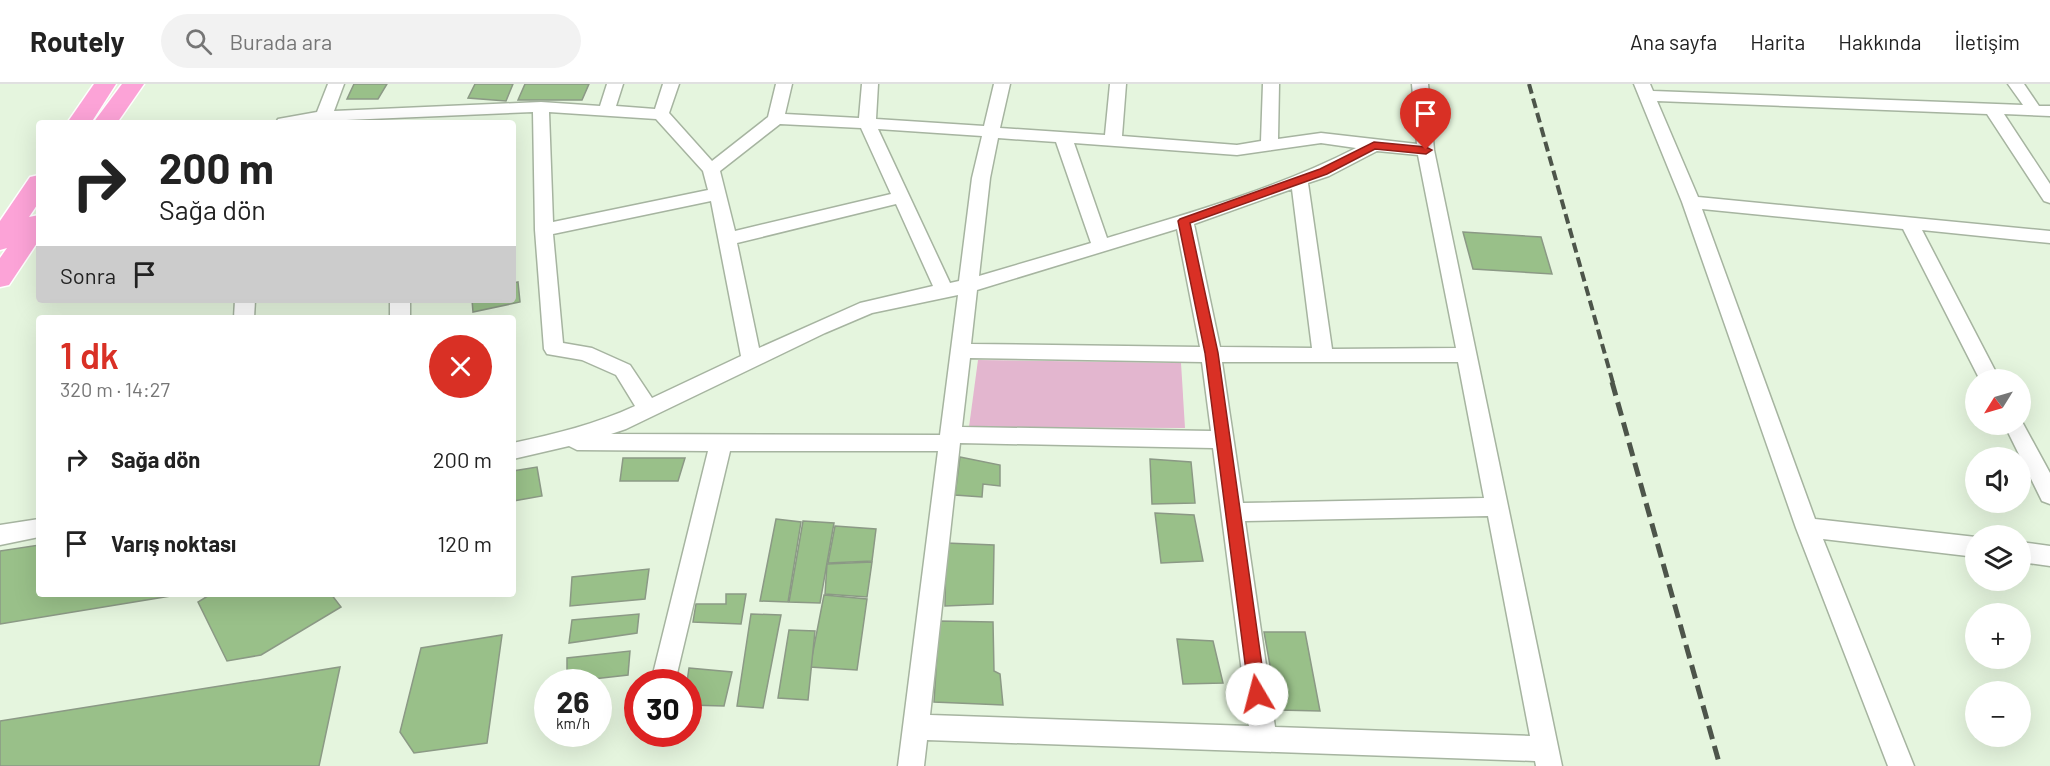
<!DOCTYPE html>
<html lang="tr">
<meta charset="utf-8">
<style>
body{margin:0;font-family:Barlow,sans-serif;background:#f2f2f2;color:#222;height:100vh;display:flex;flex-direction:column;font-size:22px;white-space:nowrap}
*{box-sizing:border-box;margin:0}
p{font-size:20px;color:#767676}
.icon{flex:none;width:33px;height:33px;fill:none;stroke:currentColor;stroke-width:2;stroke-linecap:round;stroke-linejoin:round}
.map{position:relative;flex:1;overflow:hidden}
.drawer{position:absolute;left:36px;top:231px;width:480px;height:282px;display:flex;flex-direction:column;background:#fff;border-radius:6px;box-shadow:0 6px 24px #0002}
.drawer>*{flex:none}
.banner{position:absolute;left:36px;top:36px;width:480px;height:183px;border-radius:6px;box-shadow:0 6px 24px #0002;background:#fff;color:#222;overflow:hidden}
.needle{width:39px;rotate:233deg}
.fabs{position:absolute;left:1965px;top:285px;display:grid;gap:12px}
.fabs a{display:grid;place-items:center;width:66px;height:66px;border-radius:50%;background:#fff;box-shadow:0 6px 24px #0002;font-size:30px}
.speed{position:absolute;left:534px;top:585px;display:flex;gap:12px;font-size:30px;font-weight:700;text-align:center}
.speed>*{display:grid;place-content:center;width:78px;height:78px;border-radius:50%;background:#fff;box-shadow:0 6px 24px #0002;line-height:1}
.speed small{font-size:15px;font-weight:400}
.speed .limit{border:9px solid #d22;background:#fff;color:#111}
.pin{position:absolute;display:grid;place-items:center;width:51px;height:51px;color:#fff;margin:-62px -26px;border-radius:50% 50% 50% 0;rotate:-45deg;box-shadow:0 0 6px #0007}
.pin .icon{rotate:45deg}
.me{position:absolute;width:66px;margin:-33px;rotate:352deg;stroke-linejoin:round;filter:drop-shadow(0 0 4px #0008)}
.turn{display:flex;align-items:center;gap:21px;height:126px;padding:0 24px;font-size:27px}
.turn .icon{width:78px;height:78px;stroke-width:2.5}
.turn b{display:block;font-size:42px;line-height:51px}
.then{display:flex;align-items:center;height:57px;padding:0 24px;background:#0003;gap:12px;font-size:22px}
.round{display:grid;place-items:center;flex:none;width:63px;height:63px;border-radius:32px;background:#f2f2f2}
.headline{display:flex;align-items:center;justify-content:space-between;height:102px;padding:0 24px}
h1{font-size:36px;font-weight:600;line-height:45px;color:#d93025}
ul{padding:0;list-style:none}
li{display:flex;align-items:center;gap:18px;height:84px;padding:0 24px}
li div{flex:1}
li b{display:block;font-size:22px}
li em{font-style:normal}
header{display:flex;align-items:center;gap:36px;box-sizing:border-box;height:84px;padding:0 30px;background:#fff;border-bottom:2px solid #e0e0e0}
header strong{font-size:28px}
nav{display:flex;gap:33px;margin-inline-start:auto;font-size:21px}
.search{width:420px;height:54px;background:#f2f2f2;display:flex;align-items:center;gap:15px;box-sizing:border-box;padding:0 21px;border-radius:33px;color:#767676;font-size:22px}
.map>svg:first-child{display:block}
.green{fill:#e3b6cf}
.building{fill:#99c089;stroke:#8b9985;stroke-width:1.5}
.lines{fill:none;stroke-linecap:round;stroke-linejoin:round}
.minor-casing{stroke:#a6b4a0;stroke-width:3}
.highway-casing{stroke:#fff;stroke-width:3}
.minor{fill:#fff;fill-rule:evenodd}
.highway{fill:#fca3d7;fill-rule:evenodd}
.rail-far1{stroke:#4d554a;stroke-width:4;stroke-dasharray:10 5;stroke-linecap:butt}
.rail{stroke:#4d554a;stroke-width:5;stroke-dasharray:14 7;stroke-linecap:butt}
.route{fill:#d93025;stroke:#8d1f18;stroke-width:1.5}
</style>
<header>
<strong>Routely</strong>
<div class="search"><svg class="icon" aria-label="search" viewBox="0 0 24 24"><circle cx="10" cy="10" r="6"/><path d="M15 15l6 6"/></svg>Burada ara</div>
<nav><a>Ana sayfa</a><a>Harita</a><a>Hakkında</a><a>İletişim</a></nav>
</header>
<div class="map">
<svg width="2050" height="682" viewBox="0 0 2050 682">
<rect width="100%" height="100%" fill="#e5f5de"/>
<polygon class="green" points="978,276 1181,279 1185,344 969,343"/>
<g class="building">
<polygon points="354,0 387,0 378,15 347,15"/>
<polygon points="475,0 513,0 506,17 468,14"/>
<polygon points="525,0 589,0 582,16 518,16"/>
<polygon points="1463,148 1541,153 1552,190 1473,185"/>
<polygon points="518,198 520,218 473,228 472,216 513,216 513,199"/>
<polygon points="960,373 1000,381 1000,402 983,400 982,413 955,411"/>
<polygon points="623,374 685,374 678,397 620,397"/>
<polygon points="1150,375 1191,378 1195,419 1152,420"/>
<polygon points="537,383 542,412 513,417 513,387"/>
<polygon points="1155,429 1194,431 1203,477 1161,479"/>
<polygon points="776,435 801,438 788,518 760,517"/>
<polygon points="803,437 834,439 820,519 789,518"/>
<polygon points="835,442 876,445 872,477 828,479"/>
<polygon points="946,459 994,461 993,520 945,522"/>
<polygon points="39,461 39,510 183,510 0,540 0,467"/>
<polygon points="872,478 867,513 825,510 827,480"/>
<polygon points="649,485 645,515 570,522 572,493"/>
<polygon points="211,510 331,510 341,523 261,571 227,577 198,518"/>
<polygon points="726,510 746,510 741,540 693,538 696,520 726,520"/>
<polygon points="824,511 867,515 857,586 810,583"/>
<polygon points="639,530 637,549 569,559 572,536"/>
<polygon points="751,530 781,531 763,624 737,622"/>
<polygon points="939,537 993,538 994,587 1000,590 1003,621 934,618"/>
<polygon points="789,546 815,547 808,616 778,614"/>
<polygon points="1264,548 1305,548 1320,627 1278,626"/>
<polygon points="502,551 487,659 414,669 400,648 421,564"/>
<polygon points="1177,555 1213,557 1223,599 1183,600"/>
<polygon points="630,567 628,591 567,598 567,574"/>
<polygon points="340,583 319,682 0,682 0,637"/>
<polygon points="689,584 732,588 724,622 688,621 688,598 687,598"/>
</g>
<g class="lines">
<defs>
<g id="minor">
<path d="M328,0H344L334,27L541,18L600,22L607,0H623L616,22L655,25L663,0H679L669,29L712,77L768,33L776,0H792L785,30L859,34L862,0H878L876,35L984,42L994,0H1010L1000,44L1105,51L1110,0H1126L1122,52L1237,61L1261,57L1263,0H1279L1278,55L1321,49L1417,60L1412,0H1428L1434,66L1562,682H1536L1535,677L927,656L924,682H898L938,367H730L675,598H651L708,367L577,366L569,362L513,375V359C555,350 596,340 635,322L616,291L582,276L547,270L544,265L535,146L533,28L276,39L278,35L317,28ZM549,28L656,35L703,87L708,106L553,138ZM780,40L861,44L891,110L735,147L720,87ZM878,45L982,52L972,94L959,197L950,199ZM998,54L1056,58L1091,159L979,192L990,94ZM1074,59L1237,71L1321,59L1356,64C1278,104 1191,129 1107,154ZM1377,67L1418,71L1456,264L1332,265L1308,99L1329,92ZM1292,105L1312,264L1220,263L1194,140ZM711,117L741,272L652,314L630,281L592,264L563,259L553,150ZM896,120L933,202L860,219L759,264L737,159ZM1177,145L1200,263L971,260L977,206ZM958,211L940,351L611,350L626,345L825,249L872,229ZM970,274L1202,278L1211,347L962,343ZM1222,278H1458L1484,414L1243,419ZM960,359L1213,364L1249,642L930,631ZM1488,432L1530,652L1275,643L1245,437Z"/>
<polygon points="1634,0 1650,0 1653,7 2023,21 2008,0 2024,0 2039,22 2050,22 2050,32 2004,30 2050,100 2050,119 2044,117 1987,30 1657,17 1698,113 2050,147 2050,159 1922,146 2000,296 1980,296 1903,145 1702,125 1815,435 1976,453 1976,473 1823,455 1914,682 1888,682 1796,444 1682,118"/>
<polygon points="235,216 255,216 254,234 234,234"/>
<rect x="390" y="216" width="20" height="18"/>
<polygon points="2020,334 2050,389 2050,420 2042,417 2004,340 2020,340"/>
<polygon points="39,435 39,453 0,461 0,441"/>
<polygon points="2020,458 2050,462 2050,482 2020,478"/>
</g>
<g id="highway">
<polygon points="94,0 116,0 91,39 67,39"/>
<polygon points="122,0 144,0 117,39 93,39"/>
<polygon points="39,91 39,118 29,133 39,131 39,156 9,201 0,203 0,174 7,164 0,166 0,137 30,93"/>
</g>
</defs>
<use href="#minor" class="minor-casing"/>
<use href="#highway" class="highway-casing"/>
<use href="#minor" class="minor"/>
<use href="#highway" class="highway"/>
<polyline class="rail-far1" points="1529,0 1613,299"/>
<polyline class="rail" points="1612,298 1720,682"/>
</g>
<polygon class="route" points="1374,58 1426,63 1432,66 1426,70 1375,65 1327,90 1190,139 1218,269 1266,610 1263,615 1257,617 1252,615 1249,610 1205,269 1178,137 1180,135 1320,85"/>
</svg>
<div class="fabs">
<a><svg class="needle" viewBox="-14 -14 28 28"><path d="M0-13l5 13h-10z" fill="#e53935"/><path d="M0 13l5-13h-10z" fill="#767676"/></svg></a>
<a><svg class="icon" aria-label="sound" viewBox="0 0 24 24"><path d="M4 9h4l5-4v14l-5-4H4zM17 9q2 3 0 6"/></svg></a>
<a><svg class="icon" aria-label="layers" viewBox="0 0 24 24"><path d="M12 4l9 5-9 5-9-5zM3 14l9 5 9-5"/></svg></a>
<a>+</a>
<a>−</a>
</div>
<div class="speed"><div>26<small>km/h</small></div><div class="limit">30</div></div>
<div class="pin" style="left:1426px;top:66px;background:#d93025"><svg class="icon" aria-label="arrive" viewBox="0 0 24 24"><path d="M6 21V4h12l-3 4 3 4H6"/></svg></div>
<svg class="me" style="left:1257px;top:610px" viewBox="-20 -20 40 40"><circle r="19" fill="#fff"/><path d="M0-13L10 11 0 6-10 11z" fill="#d93025"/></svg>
<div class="banner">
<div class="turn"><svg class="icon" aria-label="right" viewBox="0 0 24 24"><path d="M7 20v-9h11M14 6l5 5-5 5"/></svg><div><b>200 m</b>Sağa dön</div></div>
<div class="then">Sonra<svg class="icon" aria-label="arrive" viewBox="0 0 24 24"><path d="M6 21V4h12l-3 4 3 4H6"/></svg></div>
</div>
<section class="drawer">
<div class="headline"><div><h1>1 dk</h1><p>320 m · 14:27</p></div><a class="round" style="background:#d93025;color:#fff"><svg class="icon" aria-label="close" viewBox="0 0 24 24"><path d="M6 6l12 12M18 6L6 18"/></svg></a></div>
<ul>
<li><svg class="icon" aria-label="right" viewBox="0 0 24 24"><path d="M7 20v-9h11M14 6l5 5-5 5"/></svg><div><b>Sağa dön</b></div><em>200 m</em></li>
<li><svg class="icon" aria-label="arrive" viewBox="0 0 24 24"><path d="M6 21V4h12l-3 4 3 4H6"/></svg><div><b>Varış noktası</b></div><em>120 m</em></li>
</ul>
</section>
</div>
